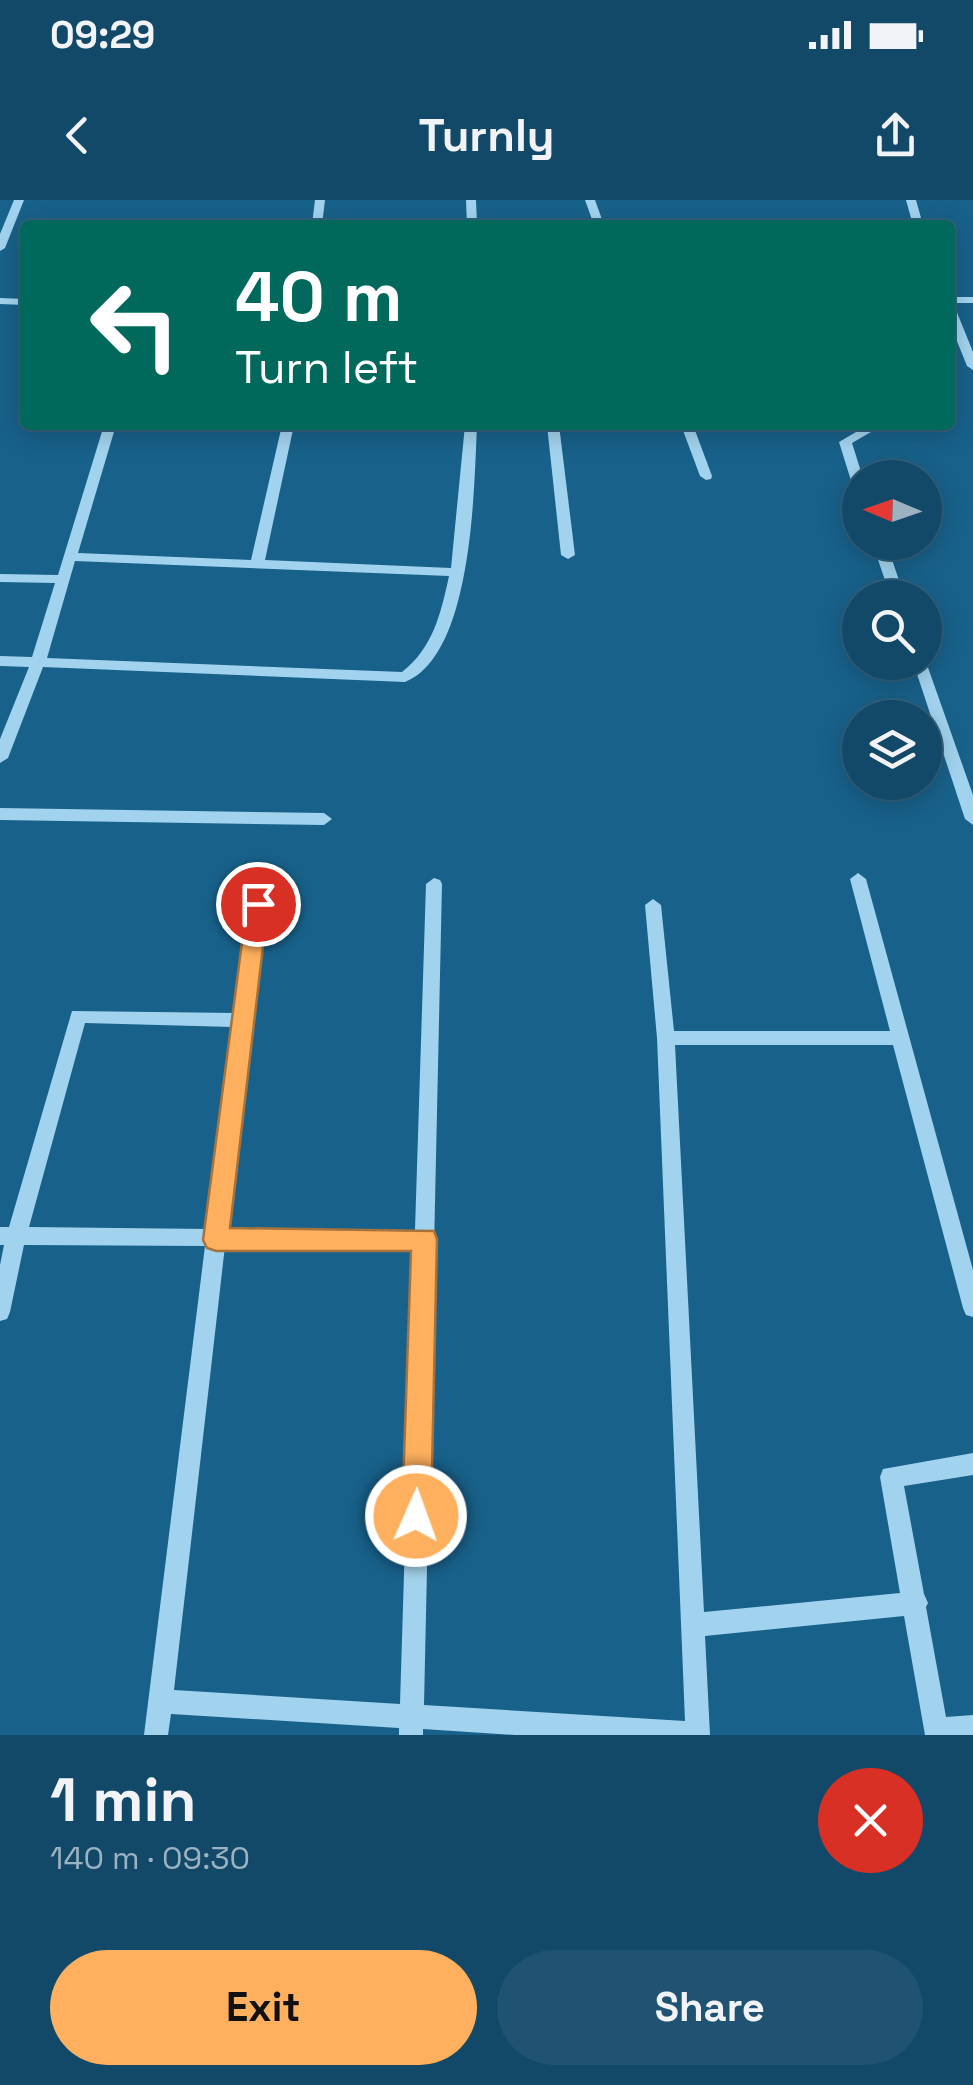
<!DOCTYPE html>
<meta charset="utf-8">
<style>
body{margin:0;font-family:"Space Grotesk",sans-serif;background:#1f5371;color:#f1f3f6;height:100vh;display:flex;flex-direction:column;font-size:38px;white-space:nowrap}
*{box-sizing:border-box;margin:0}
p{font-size:32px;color:#9cb2c0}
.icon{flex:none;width:55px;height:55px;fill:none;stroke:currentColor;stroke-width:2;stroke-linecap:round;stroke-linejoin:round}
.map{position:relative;height:1535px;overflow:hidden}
.details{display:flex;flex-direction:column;background:#124968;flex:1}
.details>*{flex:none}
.top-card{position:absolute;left:20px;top:20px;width:935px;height:210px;border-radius:10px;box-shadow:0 5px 25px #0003,0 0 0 2px #31617c;background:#00695c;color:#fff;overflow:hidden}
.needle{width:65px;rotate:272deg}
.buttons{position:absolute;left:842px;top:260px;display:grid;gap:20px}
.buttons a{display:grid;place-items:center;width:100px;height:100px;border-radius:50%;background:#124968;box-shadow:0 5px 25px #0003,0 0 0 2px #31617c;font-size:50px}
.pin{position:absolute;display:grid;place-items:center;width:85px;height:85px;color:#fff;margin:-42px;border:5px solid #fff;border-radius:50%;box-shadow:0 2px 10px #0007}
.me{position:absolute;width:110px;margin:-55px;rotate:2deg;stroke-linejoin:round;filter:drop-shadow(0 0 8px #0008)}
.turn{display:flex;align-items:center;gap:35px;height:210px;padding:0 50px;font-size:45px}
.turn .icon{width:130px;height:130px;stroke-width:2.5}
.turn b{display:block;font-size:70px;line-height:85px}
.round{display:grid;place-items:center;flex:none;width:105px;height:105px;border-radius:52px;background:#1f5371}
.headline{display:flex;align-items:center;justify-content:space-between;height:170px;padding:0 50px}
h1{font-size:60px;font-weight:800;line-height:75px}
.action{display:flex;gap:20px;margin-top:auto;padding:20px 50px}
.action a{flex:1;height:115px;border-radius:60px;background:#ffb05e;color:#111;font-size:40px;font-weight:800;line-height:115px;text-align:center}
.action a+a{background:#1f5371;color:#f1f3f6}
.status{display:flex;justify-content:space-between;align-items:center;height:70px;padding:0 50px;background:#124968;direction:ltr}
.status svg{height:28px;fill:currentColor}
header{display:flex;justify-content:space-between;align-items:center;height:130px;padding:0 50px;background:#124968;font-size:45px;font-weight:800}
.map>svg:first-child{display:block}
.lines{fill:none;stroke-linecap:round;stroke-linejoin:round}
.minor{fill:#a2d3ee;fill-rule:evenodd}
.route{fill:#ffb05e;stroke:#a6723d;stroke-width:2.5}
</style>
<div class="status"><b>09:29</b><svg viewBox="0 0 49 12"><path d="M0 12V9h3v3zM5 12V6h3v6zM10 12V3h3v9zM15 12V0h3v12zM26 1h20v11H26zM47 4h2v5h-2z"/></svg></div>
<header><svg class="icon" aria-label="back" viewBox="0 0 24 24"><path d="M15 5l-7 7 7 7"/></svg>Turnly<svg class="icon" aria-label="share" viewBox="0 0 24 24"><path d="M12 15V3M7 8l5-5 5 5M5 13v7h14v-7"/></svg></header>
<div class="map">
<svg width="973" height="1535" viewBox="0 0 973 1535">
<rect width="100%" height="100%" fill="#18618a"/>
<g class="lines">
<g class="minor">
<polygon points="14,0 24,0 5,48 0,51 0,34"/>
<polygon points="315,0 325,0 322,25 312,25"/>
<polygon points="466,0 476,0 477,25 467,25"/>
<polygon points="585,0 595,0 604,25 594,25"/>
<polygon points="906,0 916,0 923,25 913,25"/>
<rect x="950" y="97" width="23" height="6"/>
<polygon points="0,98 25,99 25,105 0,104"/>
<polygon points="950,107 956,110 973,152 973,170 967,166 950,124"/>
<path d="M104,225H116L78,353L251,360L282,225H294L265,360L451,368L465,225H477C474,289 473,455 405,482L43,467L8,558L0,563V539L29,467L0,466V456L32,457L55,383L0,382V374L58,375ZM75,361L449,376C441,413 433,448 402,472L47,458Z"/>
<polygon points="547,225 559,225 575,355 568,359 561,355"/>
<polygon points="681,225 693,225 712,276 711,279 706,280 700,276"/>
<polygon points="868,225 883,225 852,243 863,278 860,278 860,291 853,287 839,242"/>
<polygon points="872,342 886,342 905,398 891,398"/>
<polygon points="925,459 973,595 973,625 965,619 913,462 925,462"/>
<polygon points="0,608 324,613 332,619 324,625 0,620"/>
<path d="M858,673L866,679L973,1070V1117L966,1115L963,1108L893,845H675L704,1412L900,1393L880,1277L883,1269L973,1253V1275L904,1286L924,1394L928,1403L926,1407L946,1517L973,1515V1535H925L904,1416L705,1436L710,1535H515L423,1529V1535H399V1528L171,1514L168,1535H144L205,1046L24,1045L10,1112L7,1119L0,1121V1065L4,1045H0V1027H9L72,811L235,813L249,703L251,699H263L265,703L227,1029L415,1030L426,684L434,678L440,680L442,684L424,1505L685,1521L657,838L645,705L653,699L661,705L674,831H890L850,679ZM85,823L233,827L208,1029L29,1027ZM225,1046L414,1048L400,1504L174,1490Z"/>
</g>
</g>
<polygon class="route" points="258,695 268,704 230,1028 434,1031 437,1039 431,1316 427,1327 416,1331 406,1327 402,1316 411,1051 216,1051 207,1048 203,1040 247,704"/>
</svg>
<div class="buttons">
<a><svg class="needle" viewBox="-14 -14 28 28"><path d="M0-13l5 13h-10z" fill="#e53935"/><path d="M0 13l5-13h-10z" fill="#9cb2c0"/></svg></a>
<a><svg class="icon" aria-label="search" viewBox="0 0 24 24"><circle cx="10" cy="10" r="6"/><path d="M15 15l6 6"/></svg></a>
<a><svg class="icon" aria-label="layers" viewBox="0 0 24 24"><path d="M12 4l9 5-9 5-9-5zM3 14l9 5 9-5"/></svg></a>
</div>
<div class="pin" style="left:258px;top:704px;background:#d93025"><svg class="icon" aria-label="arrive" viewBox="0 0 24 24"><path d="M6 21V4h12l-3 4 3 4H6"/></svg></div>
<svg class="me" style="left:416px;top:1316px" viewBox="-20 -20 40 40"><circle r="17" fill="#ffb05e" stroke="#fff" stroke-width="3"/><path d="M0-11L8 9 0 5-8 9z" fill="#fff"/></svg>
<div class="top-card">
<div class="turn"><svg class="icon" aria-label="left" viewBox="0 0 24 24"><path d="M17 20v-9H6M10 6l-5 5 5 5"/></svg><div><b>40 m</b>Turn left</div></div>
</div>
</div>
<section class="details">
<div class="headline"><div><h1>1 min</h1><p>140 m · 09:30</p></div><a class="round" style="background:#d93025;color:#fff"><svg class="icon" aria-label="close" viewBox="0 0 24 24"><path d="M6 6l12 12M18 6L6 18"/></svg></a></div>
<div class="action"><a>Exit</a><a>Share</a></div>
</section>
